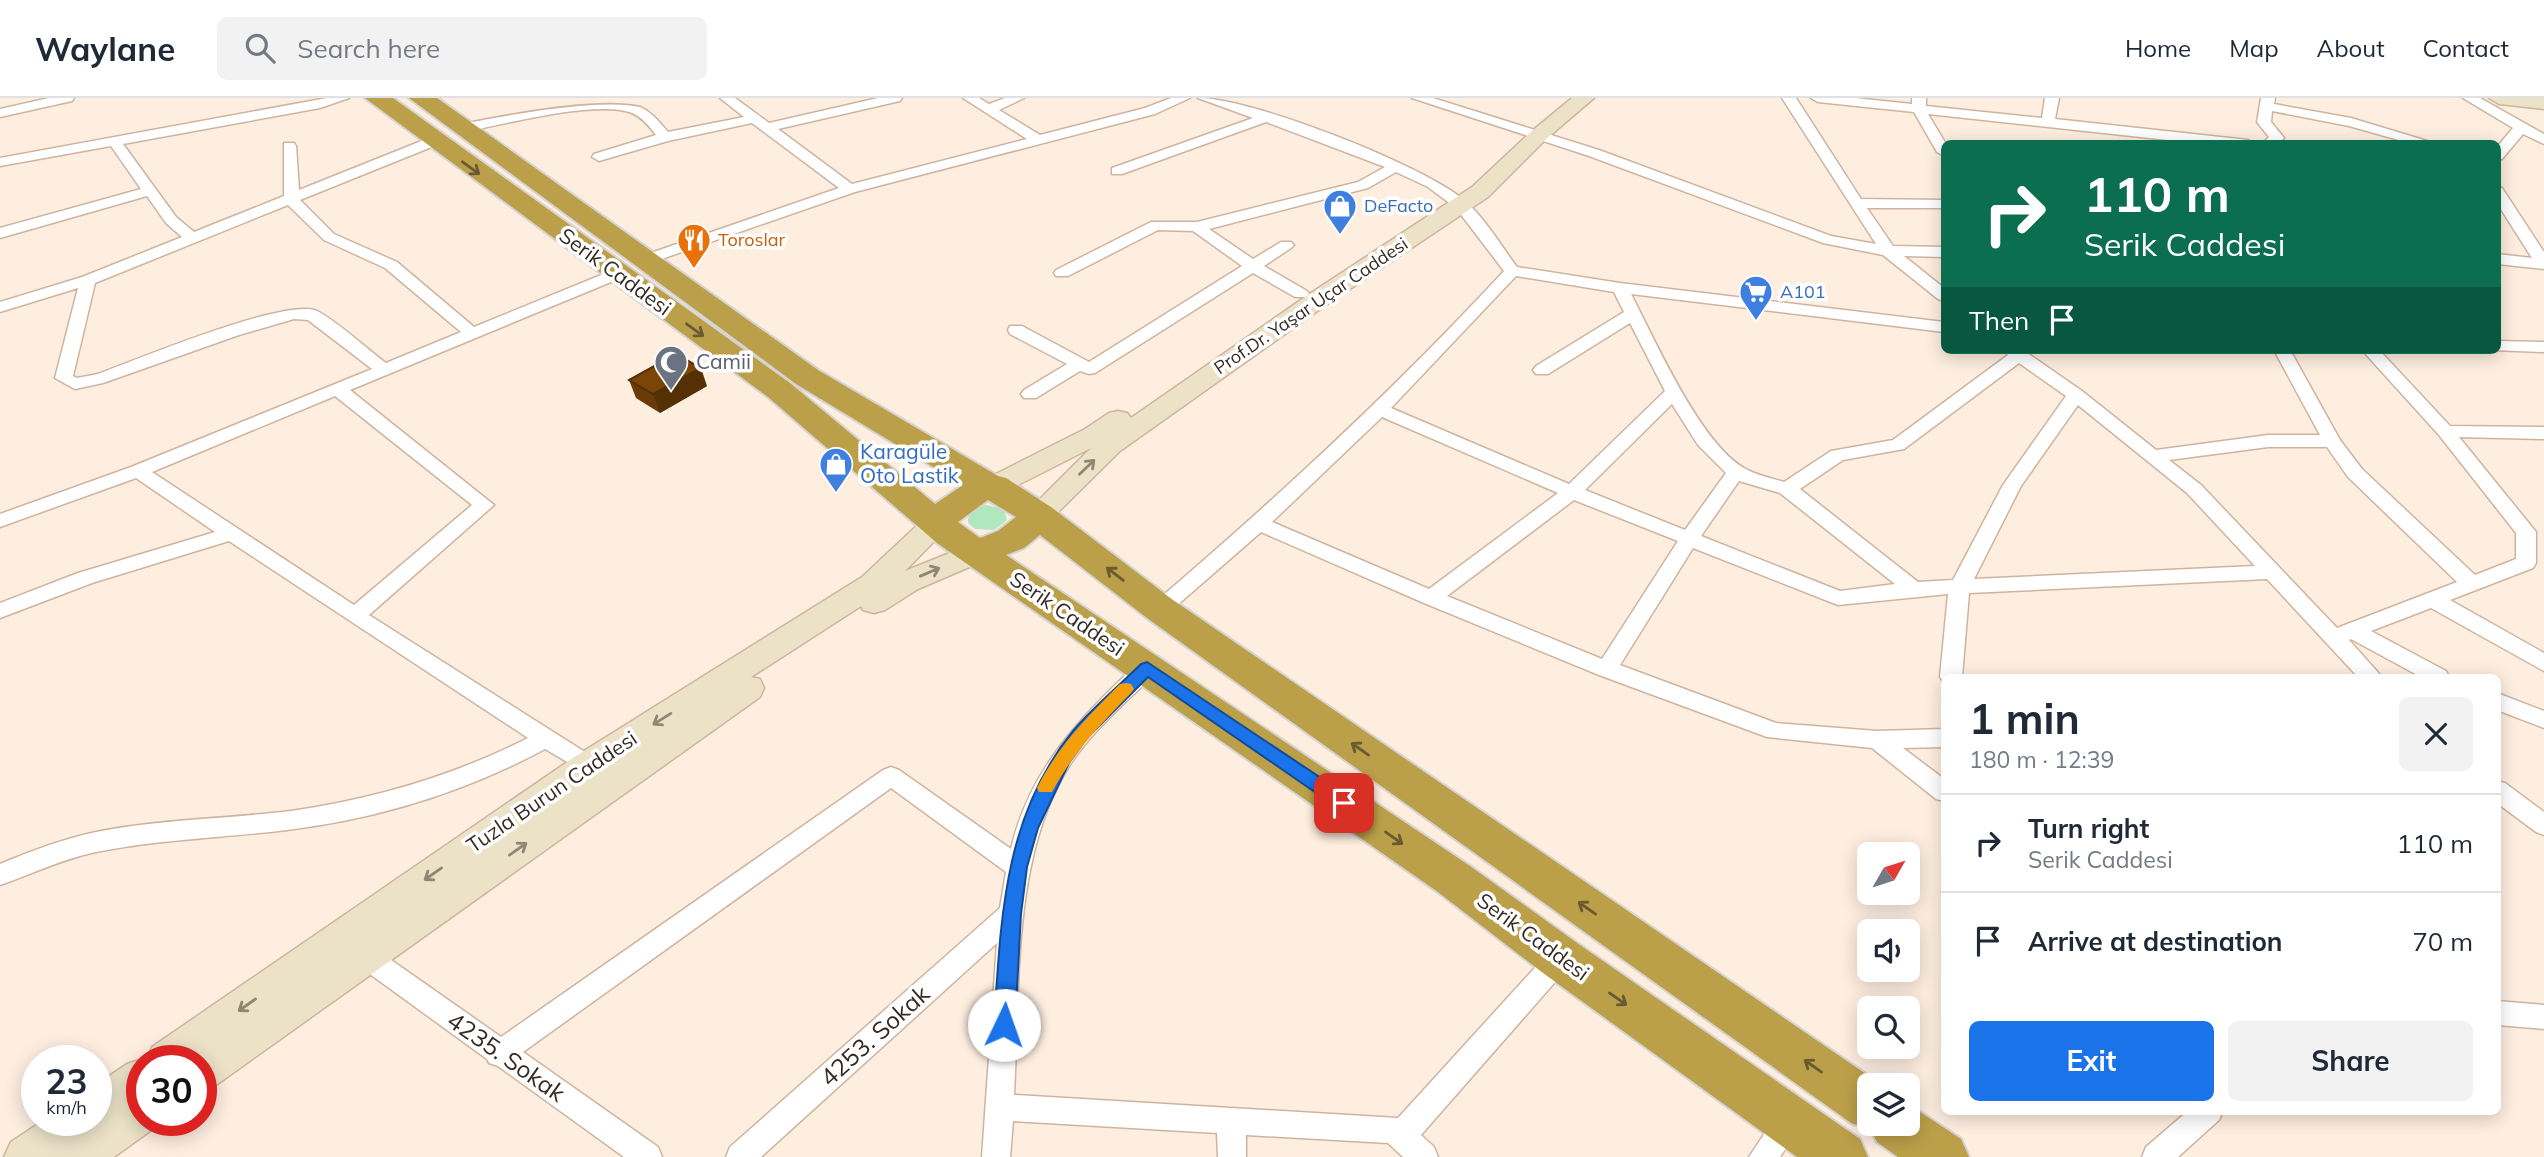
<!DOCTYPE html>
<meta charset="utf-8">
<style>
body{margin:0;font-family:Mulish,sans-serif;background:#f2f2f3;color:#1f2937;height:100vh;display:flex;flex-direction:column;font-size:26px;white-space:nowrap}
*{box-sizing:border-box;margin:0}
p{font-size:23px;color:#747a83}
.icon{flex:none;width:38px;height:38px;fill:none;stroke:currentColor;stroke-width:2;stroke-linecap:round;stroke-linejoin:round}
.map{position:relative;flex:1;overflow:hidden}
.panel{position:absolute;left:1941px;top:576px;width:560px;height:441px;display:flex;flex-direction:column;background:#fff;border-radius:10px;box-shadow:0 4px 18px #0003}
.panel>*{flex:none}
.banner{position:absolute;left:1941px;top:42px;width:560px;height:214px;border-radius:10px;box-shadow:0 4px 18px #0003;background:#0b6e4f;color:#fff;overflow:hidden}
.needle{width:46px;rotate:51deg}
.buttons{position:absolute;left:1857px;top:744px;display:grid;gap:14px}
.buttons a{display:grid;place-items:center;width:63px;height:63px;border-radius:10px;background:#fff;box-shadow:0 4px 18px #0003;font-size:35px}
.speed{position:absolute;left:21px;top:947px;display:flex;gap:14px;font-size:35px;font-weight:700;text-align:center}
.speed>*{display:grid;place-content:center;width:91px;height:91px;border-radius:50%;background:#fff;box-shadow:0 4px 18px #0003;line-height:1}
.speed small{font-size:18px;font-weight:400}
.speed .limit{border:10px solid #d22;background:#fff;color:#111}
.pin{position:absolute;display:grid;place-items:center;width:60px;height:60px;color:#fff;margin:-30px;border-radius:14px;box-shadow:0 4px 10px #0006}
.me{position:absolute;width:77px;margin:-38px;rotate:3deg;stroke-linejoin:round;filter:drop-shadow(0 0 5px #0008)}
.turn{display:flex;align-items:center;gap:24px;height:147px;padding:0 28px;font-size:32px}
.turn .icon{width:91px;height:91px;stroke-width:2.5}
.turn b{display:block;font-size:49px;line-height:60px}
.then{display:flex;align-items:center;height:66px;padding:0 28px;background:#0003;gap:14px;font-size:26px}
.round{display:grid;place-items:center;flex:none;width:74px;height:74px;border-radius:10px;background:#f2f2f3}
.headline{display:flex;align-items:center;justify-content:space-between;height:119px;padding:0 28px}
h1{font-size:42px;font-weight:700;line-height:52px}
.primary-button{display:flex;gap:14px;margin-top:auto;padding:14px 28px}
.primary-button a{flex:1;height:80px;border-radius:10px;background:#1a73e8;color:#fff;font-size:28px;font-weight:700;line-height:80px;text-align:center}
.primary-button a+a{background:#f2f2f3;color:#1f2937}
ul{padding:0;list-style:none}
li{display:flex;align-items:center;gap:21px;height:98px;padding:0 28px;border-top:2px solid #e0e1e3}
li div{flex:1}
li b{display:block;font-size:26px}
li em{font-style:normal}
header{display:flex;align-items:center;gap:42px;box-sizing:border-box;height:98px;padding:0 35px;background:#fff;border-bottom:2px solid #e0e1e3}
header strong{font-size:33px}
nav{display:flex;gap:38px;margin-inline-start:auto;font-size:24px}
.search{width:490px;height:63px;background:#f2f2f3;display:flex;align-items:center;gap:18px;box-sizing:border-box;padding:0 24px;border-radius:10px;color:#747a83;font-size:26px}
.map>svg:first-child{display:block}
.green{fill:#afe7be}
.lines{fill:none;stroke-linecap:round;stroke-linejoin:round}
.street-casing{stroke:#ceb49f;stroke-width:3}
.secondary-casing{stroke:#ceb49f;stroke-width:3}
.highway-casing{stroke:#d6d4d3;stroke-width:4}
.street{fill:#fff;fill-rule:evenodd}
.secondary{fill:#ebe2c8;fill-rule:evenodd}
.highway{fill:#bca049;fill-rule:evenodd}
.wall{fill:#693b06}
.shaded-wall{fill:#553005}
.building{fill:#7a4507;stroke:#553005;stroke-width:2}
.oneway{stroke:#6a5932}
.oneway2{stroke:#908675}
.route{fill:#1a73e8;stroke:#114b97;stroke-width:2}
.slow{fill:#f59e0b}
.labels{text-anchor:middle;stroke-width:7;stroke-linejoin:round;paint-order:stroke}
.far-shop-label{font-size:18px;fill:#366cbe;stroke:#fff;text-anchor:start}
.far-food-label{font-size:18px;fill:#c56008;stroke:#fff;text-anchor:start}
.far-street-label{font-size:18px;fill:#342a22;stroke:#fff}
.street-label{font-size:21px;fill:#342a22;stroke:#fff}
.worship-label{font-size:21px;fill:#5b616d;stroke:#fff;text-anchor:start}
.shop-label{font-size:21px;fill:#366cbe;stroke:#fff;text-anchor:start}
.near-street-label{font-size:24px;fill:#342a22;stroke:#fff}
</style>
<header>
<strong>Waylane</strong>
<div class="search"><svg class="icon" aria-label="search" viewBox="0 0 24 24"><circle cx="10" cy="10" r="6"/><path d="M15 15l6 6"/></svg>Search here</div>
<nav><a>Home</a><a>Map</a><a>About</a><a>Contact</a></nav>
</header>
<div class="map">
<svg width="2544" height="1059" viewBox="0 0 2544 1059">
<rect width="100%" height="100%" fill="#feeee0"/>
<polygon class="green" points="986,407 1004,411 1007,422 994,432 975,431 968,425 968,420 974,412"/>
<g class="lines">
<defs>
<g id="street">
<polygon points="49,0 74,0 72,3 0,19 0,11"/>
<path d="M327,0H349L320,10L123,46L176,119L194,134L284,98V45H294L296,48L299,92L429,40H439V46L300,102L334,136L397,164L474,229L611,173H623L625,176L623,179L350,292L494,407L369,517L596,661L600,667L596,673L588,676L545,651C465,694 377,721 287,732C223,740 159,741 96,754C62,761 32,776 0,787V766C31,753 63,741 96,734C160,721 226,721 291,713C374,701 453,678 528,640L229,443L92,485L0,520V505L78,475L215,434L136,380L0,429V416L131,369L372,271L308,222L294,221L239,237L103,285L75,291L55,280L78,190L0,214V204L82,179L182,139L166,125L147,98L0,140V130L141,91L111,48L0,68V60ZM288,107L324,142L385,170L461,234L386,265C367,251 337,223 317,213C287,199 136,262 98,276L77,280L73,278L95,185ZM335,298L472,407L354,507L152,374Z"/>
<path d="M720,0H735L769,25L878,0H902L900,3L778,31L852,86L1027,41L963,0H979L989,6L1005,0H1024L999,12L1040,37L1145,10L1171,0H1190L1155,16L855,94L647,166L639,161L642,158L839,90L752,25L668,43L599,63L592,59L594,56L656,37C650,29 642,19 632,15C597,1 502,27 463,34L456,30L463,26C507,17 599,0 640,9C652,14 660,25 668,34L744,19Z"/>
<path d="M1198,0C1252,0 1423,67 1464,102C1485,120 1501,148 1517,169L1620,185L1944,224V234L1631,196C1655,242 1700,345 1744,370C1756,377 1771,380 1784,384L1831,353L1893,342L2008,257L2004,252H2023L2082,293L2156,352L2268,337H2320L2274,252H2290L2340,342L2362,371L2475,477L2516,461V435L2439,337L2362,252H2379L2450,328L2544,329V341L2459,339L2536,434V465L2533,470L2450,502L2544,555V573L2431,510L2371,533L2446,573L2449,579H2421L2351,541L2349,542L2382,579H2358L2267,481L1969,495L1962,579H1944V585L1940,579L1948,496L1838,507L1693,450L1620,567L1776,625L1877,633L1944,631V649L1903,650L1944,681V703L1936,701L1872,650L1767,639L1599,577L1424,505L1261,434L1167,516L1160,518L1153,516L1150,511L1153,506C1276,401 1394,292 1504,173L1456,110L1428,89L1396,74L1368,90L1209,131L1253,161L1281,144H1291L1294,147L1291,150L1264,168L1307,193L1309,196L1307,199H1295L1253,175L1095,275L1089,276L1080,273L1036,300H1024L1021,296L1024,292L1067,266L1010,236L1008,232L1010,228H1022L1089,264L1242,168L1193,133L1158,132L1068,178H1056L1054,175L1056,172L1151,124H1197L1358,84L1385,69L1266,24L1122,76H1112V70L1253,20ZM1516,178L1614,194L1624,214L1536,268L1533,272L1536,276H1548L1630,225L1665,293L1569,386L1391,310ZM2019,265L2066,298L2003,387L1953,482L1918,484L1800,391L1843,362L1904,351ZM1672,306L1698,347L1726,375L1685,432L1585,392ZM2078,307L2187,395L2255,468L1974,481L2021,388ZM1382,319L1558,395L1429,491L1272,424ZM2268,349H2327L2348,379L2457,484L2337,530L2201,387L2169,362ZM1739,383L1780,395L1895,486L1840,493L1701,438ZM1574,402L1678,443L1602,561L1447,498Z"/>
<polygon points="1412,0 1433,0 1599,52 1831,138 1876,146 1782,0 1796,0 1861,101 1944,102 1944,110 1867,110 1893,148 1944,149 1944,159 1904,158 1944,190 1944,203 1938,201 1883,157 1823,145 1589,58"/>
<polygon points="1811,0 1855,0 1912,6 1912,0 1926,0 1926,8 2042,20 2045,0 2059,0 2055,21 2248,42 2255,46 2205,46 1928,16 1946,46 1944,58 1937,54 1914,14 1818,4"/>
<polygon points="2261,0 2275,0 2274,6 2351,20 2437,46 2413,46 2349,28 2272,13 2271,24 2284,40 2278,46 2262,46 2269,39 2257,24"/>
<polygon points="2463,0 2480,0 2544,36 2544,46 2523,36 2502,61 2497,62 2497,49 2513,30"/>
<polygon points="2497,89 2502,90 2544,154 2544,171 2497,166 2497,156 2532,160 2497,105"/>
<polygon points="2497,243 2544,244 2544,254 2493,252 2497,252"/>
<path d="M1147,562L1155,564L1158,570L1155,576C1126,604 1094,631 1071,665C1011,757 1020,890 1014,997L1398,1020L1551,852L1560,849L1569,852L1573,860L1569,868L1421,1037L1434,1049L1438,1059H1403L1388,1045L1246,1037V1059H1218L1217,1035L1013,1023L1010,1059H982L997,845L761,1059H726L730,1049L1000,810L1006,774L891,690L523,954L658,1049L662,1059H624L498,968L489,965L487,961L356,866L352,858L356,850L365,847L374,850L501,939L883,672L891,669L899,672L1011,751C1029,671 1082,618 1139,564Z"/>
<polygon points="2497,595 2544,613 2544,630 2497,612"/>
<polygon points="2497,683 2505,685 2544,714 2544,737 2536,734 2497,705"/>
<polygon points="2497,903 2544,907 2544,931 2497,927"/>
<polygon points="1790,1008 1800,1012 1804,1022 1780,1059 1749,1059 1780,1012"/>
<polygon points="2188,1013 2223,1013 2219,1022 2178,1059 2142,1059 2146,1049"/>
</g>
<g id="secondary">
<polygon points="1572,0 1594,0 1546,41 1488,99 1326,207 1120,353 1048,424 1038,426 1028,424 1024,417 1091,350 1004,394 994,397 984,394 980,388 984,382 1085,331 1109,315 1118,313 1127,315 1131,320 1308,197 1472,89 1532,33"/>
<polygon points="2489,0 2544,0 2544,11 2499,6"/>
<polygon points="936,416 946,419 951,426 905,473 977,444 988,447 992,454 988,461 918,491 885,512 874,515 863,512 861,508 751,579 760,581 764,590 760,599 216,987 201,992 201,962 142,962 142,1022 160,1022 157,1028 114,1059 4,1059 11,1044 44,1022 96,1022 96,987 127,966 142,961 147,962 152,949 576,658 862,479 926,419"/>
</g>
<path id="highway" d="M365,0H393L790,285L935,406L963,387L796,286L409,0H437L818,272L998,378L1006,380L1051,409L1173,502L1882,987H1869V1026H1908V1006L1961,1041L1969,1059H1898L1877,1044L1871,1032L1851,1025L1147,520L1040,437L1024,450L1006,457L1470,768L1577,845L1860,1041L1868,1059H1797L1543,875L1438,794L937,445L768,299ZM988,402L1016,419L998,433L980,440L958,424Z"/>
</defs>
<use href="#street" class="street-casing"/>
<use href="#secondary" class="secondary-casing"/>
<use href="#highway" class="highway-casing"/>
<use href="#street" class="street"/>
<use href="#secondary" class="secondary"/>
<use href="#highway" class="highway"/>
</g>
<polygon class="wall" points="629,282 707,288 660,315 636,300"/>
<polygon class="shaded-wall" points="701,270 707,288 660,315 653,296"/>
<polygon class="building" points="676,256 701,270 653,296 629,282"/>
<defs><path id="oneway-shaft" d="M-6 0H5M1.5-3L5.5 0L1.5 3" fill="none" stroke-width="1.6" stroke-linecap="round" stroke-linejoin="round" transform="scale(1.75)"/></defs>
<g class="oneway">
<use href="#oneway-shaft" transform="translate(471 70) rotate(36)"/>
<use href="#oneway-shaft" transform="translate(695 232) rotate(36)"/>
<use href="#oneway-shaft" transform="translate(1115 476) rotate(-142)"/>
<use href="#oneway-shaft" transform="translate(1360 651) rotate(-145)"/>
<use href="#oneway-shaft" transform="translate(1394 740) rotate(35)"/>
<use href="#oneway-shaft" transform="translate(1587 810) rotate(-145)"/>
<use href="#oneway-shaft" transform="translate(1618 901) rotate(35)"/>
<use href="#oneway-shaft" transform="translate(1813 968) rotate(-145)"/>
</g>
<g class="oneway2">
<use href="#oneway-shaft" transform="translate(1087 369) rotate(-44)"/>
<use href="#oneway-shaft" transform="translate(930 474) rotate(-23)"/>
<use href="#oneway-shaft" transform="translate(662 621) rotate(148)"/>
<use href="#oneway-shaft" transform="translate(518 751) rotate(-35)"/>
<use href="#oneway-shaft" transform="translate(433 776) rotate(145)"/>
<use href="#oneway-shaft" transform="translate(247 907) rotate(145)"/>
</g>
<path class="route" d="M1147,564L1351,700L1353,705L1351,710H1338L1148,579L1087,640L1069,665L1038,730L1027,769L1021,816L1015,927L1012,933L1004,936L997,933L994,927C1001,822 1003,719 1073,633C1093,609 1119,588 1141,566Z"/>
<path class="slow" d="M1126,585L1131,586L1134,591L1131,595C1100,627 1073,655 1052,694H1039L1037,690C1058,648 1087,619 1120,586Z"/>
<defs>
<symbol id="shop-pin" viewBox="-11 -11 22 30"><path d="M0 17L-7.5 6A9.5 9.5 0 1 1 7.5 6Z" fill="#3f7fe0" stroke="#fff"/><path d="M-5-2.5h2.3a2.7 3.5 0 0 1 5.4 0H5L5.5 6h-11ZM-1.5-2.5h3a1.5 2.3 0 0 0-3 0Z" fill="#fff"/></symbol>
<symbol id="restaurant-pin" viewBox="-11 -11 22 30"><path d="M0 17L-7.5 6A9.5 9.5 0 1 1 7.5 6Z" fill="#e8710a" stroke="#fff"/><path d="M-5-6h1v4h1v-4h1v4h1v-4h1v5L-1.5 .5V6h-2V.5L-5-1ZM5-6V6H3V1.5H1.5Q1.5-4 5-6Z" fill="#fff"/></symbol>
<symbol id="supermarket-pin" viewBox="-11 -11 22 30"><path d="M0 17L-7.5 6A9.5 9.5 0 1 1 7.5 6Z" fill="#3f7fe0" stroke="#fff"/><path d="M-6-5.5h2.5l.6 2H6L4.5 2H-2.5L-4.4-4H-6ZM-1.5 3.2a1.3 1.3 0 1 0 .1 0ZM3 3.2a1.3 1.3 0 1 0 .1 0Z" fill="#fff"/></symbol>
<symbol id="mosque-pin" viewBox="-11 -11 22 30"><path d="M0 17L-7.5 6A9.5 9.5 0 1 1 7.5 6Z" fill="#6b7280" stroke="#fff"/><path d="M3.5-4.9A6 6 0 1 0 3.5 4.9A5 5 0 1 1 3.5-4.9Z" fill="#fff"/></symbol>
</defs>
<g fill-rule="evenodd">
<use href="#shop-pin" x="1321" y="89" width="38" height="52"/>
<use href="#restaurant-pin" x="675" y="123" width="38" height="52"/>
<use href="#supermarket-pin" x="1737" y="175" width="38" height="52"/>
<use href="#mosque-pin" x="652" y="245" width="38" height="52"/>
<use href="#shop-pin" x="817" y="347" width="38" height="52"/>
</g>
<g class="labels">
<g class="far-shop-label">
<text x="1364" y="114">DeFacto</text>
<text x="1780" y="200">A101</text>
</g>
<g class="far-food-label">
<text x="718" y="148">Toroslar</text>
</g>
<g class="far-street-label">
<text transform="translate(1311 208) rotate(-34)" y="6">Prof.Dr. Yaşar Uçar Caddesi</text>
</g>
<g class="street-label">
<text transform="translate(615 174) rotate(36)" y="7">Serik Caddesi</text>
<text transform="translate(1067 516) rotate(34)" y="7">Serik Caddesi</text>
<text transform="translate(552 694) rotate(-34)" y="7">Tuzla Burun Caddesi</text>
<text transform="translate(1533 839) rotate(36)" y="7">Serik Caddesi</text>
</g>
<g class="worship-label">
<text x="696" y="271">Camii</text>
</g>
<g class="shop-label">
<text x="860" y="361">Karagüle<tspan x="860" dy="24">Oto Lastik</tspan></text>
</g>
<g class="near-street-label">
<text transform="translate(875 938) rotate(-42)" y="8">4253. Sokak</text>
<text transform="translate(506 959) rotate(35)" y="8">4235. Sokak</text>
</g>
</g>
</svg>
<div class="buttons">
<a><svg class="needle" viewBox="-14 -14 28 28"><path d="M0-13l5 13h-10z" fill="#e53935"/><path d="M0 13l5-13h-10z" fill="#747a83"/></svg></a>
<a><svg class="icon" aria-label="sound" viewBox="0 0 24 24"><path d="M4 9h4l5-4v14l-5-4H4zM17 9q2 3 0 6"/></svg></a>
<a><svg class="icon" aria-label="search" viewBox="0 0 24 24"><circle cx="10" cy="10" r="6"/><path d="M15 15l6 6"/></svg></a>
<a><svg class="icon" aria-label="layers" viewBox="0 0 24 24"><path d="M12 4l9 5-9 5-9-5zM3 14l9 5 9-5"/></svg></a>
</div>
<div class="speed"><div>23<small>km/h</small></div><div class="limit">30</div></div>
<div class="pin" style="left:1344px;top:705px;background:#d93025"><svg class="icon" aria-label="arrive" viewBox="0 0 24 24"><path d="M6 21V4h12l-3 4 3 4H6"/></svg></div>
<svg class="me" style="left:1004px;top:927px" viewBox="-20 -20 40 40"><circle r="19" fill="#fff"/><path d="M0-13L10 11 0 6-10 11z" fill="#1a73e8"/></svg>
<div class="banner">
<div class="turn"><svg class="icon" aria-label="right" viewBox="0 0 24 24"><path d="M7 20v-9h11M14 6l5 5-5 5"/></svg><div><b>110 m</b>Serik Caddesi</div></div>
<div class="then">Then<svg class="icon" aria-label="arrive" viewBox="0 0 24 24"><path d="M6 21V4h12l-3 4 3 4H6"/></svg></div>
</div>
<section class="panel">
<div class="headline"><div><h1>1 min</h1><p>180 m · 12:39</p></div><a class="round"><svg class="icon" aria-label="close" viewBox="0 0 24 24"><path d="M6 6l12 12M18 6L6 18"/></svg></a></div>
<ul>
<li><svg class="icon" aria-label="right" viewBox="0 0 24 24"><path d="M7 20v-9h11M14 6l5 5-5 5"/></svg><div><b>Turn right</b><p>Serik Caddesi</p></div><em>110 m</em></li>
<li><svg class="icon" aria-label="arrive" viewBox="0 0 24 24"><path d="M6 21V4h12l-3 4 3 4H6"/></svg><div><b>Arrive at destination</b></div><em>70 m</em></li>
</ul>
<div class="primary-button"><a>Exit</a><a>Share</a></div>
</section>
</div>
